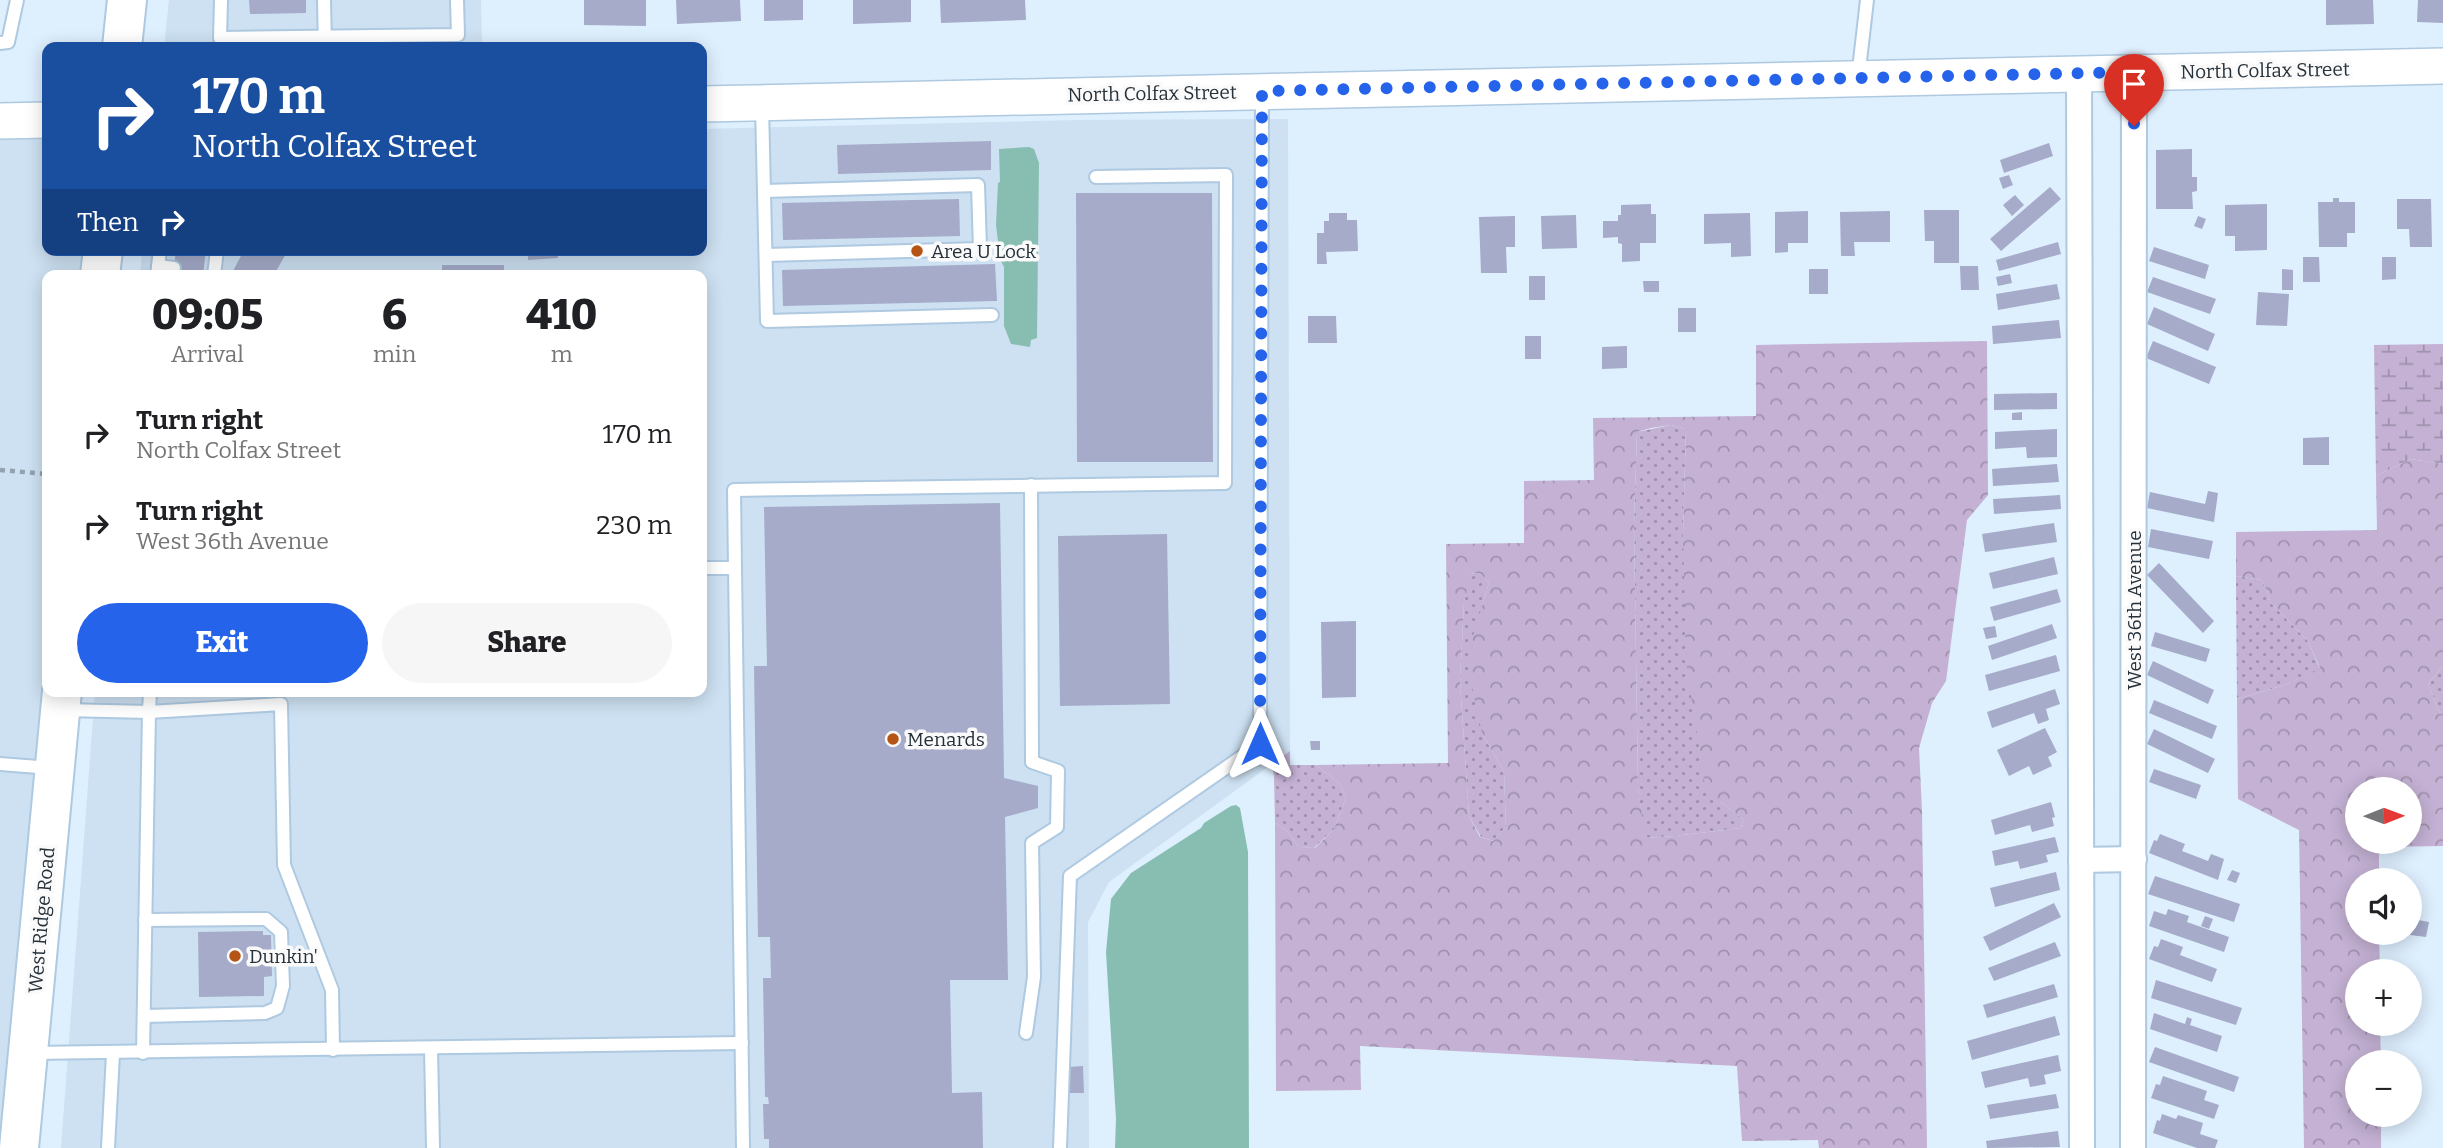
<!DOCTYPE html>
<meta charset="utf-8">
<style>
body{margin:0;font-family:Bitter,serif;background:#f6f6f6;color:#202124;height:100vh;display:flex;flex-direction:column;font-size:26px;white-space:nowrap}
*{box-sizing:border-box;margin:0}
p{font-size:23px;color:#757577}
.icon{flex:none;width:38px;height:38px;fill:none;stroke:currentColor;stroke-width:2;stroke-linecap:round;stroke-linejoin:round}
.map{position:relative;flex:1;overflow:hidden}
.details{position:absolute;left:42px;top:270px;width:665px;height:427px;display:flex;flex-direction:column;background:#fff;border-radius:14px;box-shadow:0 4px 18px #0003}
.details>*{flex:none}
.banner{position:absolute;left:42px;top:42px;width:665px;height:214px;border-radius:14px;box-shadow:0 4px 18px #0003;background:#1a4fa0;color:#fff;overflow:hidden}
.needle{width:46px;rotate:89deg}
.controls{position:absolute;left:2345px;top:777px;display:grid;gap:14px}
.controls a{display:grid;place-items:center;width:77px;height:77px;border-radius:50%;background:#fff;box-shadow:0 4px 18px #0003;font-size:35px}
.pin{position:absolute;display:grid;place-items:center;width:60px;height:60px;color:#fff;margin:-72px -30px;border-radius:50% 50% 50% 0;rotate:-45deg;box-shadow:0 0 7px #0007}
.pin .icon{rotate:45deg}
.me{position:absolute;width:77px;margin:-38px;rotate:0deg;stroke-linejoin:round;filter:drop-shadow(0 0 5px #0008)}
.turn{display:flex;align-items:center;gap:24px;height:147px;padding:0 35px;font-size:32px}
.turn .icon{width:91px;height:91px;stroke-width:2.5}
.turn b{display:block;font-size:49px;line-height:60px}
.then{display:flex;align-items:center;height:66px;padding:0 35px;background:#0003;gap:14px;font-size:26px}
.eta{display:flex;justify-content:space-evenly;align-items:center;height:119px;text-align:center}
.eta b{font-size:42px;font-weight:800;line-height:49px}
.cta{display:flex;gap:14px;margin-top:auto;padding:14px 35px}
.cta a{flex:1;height:80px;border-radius:42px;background:#2563eb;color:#fff;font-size:28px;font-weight:800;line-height:80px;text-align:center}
.cta a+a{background:#f6f6f6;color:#202124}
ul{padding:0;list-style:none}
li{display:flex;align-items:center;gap:21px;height:91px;padding:0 35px}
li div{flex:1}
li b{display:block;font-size:26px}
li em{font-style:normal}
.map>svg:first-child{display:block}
.built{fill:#cde1f2}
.grass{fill:url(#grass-dots)}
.forest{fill:url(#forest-crowns);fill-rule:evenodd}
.wetland{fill:url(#wetland-marsh)}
.water{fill:#88beb1}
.building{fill:#a5abc9}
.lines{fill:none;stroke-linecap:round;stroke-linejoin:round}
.lane-casing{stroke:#aec9e0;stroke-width:16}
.street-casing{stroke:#aec9e0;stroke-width:28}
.secondary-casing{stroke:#aec9e0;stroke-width:38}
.primary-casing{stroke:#aec9e0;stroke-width:42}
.path{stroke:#94a2af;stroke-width:4.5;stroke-dasharray:5 5;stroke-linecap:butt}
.lane{stroke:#fff;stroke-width:12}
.street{stroke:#fff;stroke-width:24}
.secondary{stroke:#fff;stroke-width:35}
.primary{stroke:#fff;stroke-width:38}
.route{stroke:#2563eb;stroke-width:12;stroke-dasharray:0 21.6}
.poi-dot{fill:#b55414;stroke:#fafafa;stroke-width:2.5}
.labels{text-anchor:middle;stroke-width:7;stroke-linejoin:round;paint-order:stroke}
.street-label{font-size:19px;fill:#26313a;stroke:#fafafa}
.poi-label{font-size:19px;fill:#26313a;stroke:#fafafa;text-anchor:start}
</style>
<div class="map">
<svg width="2443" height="1148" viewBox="0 0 2443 1148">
<defs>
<pattern id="grass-dots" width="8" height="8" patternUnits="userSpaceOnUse" patternTransform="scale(1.75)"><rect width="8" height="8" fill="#c4b1d4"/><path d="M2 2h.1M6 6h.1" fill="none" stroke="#9f91ad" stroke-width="1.8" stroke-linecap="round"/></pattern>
<pattern id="forest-crowns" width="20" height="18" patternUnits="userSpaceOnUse" patternTransform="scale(1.75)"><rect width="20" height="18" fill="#c4b1d4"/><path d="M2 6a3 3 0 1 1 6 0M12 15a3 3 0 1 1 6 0" fill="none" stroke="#9f91ad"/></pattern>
<pattern id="wetland-marsh" width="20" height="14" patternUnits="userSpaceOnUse" patternTransform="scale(1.75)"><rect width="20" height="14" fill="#c4b1d4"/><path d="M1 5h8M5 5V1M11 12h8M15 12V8" fill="none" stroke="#9f91ad"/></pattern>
</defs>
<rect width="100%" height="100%" fill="#deeffe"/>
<g class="built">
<polygon points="169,0 481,0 482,47 164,47"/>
<polygon points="1288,119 1290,751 1109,882 1088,922 1089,1148 61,1148 95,691 702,691 702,275 140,275 142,250 702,250 702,129 1076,120"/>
<polygon points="47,120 47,250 103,250 101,275 47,275 47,691 21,1148 0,1148 0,121"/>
</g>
<g class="grass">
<polygon points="1671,425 1686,429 1683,533 1721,802 1743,819 1741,828 1674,836 1644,838 1638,788 1634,524 1637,432"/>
<polygon points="1470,573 1481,574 1489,583 1482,606 1482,733 1504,772 1506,827 1493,841 1481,837 1469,816 1460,682 1464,602"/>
<polygon points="2236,576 2262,580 2271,603 2308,641 2320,669 2285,685 2237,699"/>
<polygon points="2443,666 2443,713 2440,714 2428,684"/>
<polygon points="1290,751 1290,765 1316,765 1340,784 1346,798 1334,829 1314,848 1299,847 1287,831 1275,823 1274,776 1271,764"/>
</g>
<g class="forest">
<path d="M1987,341L1988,495L1967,520L1946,681L1932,703L1919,748L1922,811L1927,1148H1819L1818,1140L1742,1141L1737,1066L1360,1046L1361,1090L1276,1091L1275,823L1287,831L1299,847L1315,848L1334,829L1346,798L1340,784L1316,765L1448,763L1446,544L1524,543V481L1594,480L1593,418L1756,416V345ZM1671,425L1686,429L1683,533L1686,662L1705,786L1721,802L1743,819L1741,828L1674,836L1645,838L1638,788L1634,524L1637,432L1651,428ZM1471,573L1481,574L1489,583L1473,636L1470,677L1482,733L1504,772L1506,827L1493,841L1480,837L1469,816L1460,682L1464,602Z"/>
<path d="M2411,459L2443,464V666L2428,684L2440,714L2443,713V846L2379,847V880H2357V933H2379L2380,971H2357V1024H2380L2381,1062H2357V1115H2381V1148H2304L2299,830L2238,799L2237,699L2285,685L2320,668L2308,641L2271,603L2262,580L2236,576V532L2377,530L2376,476ZM2357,789H2410V842H2357Z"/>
</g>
<polygon class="wetland" points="2443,344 2443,464 2411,459 2376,476 2374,345"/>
<g class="water">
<polygon points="1029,147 1034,149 1039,163 1037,338 1031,340 1030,347 1011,344 1004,326 1004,267 1000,259 996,225 998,183 1000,182 999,149"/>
<polygon points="1236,805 1240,808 1248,852 1249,1148 1115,1148 1116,1119 1106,952 1111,899 1131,873 1201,828 1204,823 1231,806"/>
</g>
<g class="building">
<polygon points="249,0 306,0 306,13 250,14"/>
<polygon points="584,0 646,0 646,26 584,25"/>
<polygon points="676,0 740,0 741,21 677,24"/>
<polygon points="764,0 803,0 803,20 764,21"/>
<polygon points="853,0 911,0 911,22 853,24"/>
<polygon points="940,0 1025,0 1026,20 941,23"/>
<polygon points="2326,0 2373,0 2374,24 2326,25"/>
<polygon points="2418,0 2443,0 2443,23 2417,22"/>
<polygon points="991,141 991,170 838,174 837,145"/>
<polygon points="2049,143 2053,156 2004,173 2000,160"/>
<polygon points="2192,149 2192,177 2197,177 2197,191 2192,192 2193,209 2156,209 2156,150"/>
<polygon points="2009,175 2013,185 2003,189 1999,178"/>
<polygon points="2050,187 2061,199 2001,251 1990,239"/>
<polygon points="1076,193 1212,193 1213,462 1077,462"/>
<polygon points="2015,195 2024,205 2012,216 2003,205"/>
<polygon points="2333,198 2339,198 2339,202 2355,202 2355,233 2347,233 2347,247 2319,247 2318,202 2333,202"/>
<polygon points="959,199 960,236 783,240 782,203"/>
<polygon points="2397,199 2431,199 2432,247 2410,247 2409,229 2397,229"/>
<polygon points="1651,204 1651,214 1656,214 1656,243 1640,243 1640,261 1622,262 1622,244 1618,243 1618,237 1603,238 1603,221 1618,221 1618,215 1621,215 1621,205"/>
<polygon points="2267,204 2267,250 2235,251 2235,236 2225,236 2225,205"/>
<polygon points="1924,210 1959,210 1959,263 1934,263 1934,241 1925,241"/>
<polygon points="1808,211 1808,243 1788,243 1788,252 1775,253 1775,212"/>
<polygon points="1890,211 1890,242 1854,242 1855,256 1841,256 1840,212"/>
<polygon points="1329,213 1347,213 1347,220 1357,220 1358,251 1326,252 1327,264 1317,264 1317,233 1324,233 1324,221 1329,221"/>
<polygon points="1750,213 1751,256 1731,257 1731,243 1704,244 1704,214"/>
<polygon points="1576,215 1577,248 1542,249 1541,216"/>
<polygon points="1515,216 1515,247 1506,247 1507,273 1481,273 1479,217"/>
<polygon points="2198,216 2206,219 2202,229 2194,226"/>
<polygon points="2058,242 2061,254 1999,271 1996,260"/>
<polygon points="2154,247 2209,265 2205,279 2149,261"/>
<polygon points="176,250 206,250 203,275 173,275"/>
<polygon points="240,250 288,250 274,275 231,275 243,252"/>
<polygon points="528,250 558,250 558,258 528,260"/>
<polygon points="2303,257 2319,257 2320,282 2303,282"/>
<polygon points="2382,257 2396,257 2396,279 2382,280"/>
<polygon points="995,264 997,301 783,306 782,270"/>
<rect x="442" y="265" width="62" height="10"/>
<polygon points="1960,266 1978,266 1979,290 1961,290"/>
<rect x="1809" y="269" width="19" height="25"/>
<polygon points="2282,269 2293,270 2293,290 2282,290"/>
<polygon points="2010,274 2012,283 1998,286 1996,277"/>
<rect x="1529" y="276" width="16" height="24"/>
<polygon points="2153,277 2216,299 2210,314 2147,292"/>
<polygon points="1643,281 1659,281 1659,292 1644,292"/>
<polygon points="2057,284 2060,299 1998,310 1996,294"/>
<polygon points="2258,292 2289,294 2287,326 2256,325"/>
<polygon points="2154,307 2215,334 2208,351 2147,324"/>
<rect x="1678" y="308" width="18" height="24"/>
<polygon points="1308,316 1336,316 1337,343 1308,343"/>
<polygon points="2059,320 2061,338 1993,344 1992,326"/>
<rect x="1525" y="336" width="16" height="23"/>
<polygon points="2153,341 2216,367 2209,384 2146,358"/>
<polygon points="1627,346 1627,368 1602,369 1602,347"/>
<polygon points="2057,393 2057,409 1994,410 1994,394"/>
<polygon points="2022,412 2022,420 2012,420 2012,413"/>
<polygon points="2057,429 2057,457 2027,458 2026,447 1995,449 1995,432"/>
<polygon points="2329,437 2329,465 2303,465 2303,438"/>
<polygon points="2057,464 2059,482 1993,486 1992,469"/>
<polygon points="2208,491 2218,493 2214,522 2147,508 2150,492 2205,504"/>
<polygon points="2060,495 2061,509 1994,514 1993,499"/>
<polygon points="1000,503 1004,778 1038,786 1038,808 1005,817 1008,980 950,980 952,1093 982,1092 983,1148 769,1148 769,1139 764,1139 763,1104 769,1104 768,1097 765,1097 763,978 771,978 770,937 758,937 754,666 767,666 764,507"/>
<polygon points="2054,523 2057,542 1985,552 1982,534"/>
<polygon points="2151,529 2213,541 2209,559 2148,547"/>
<polygon points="1167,534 1170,704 1060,706 1058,536"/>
<polygon points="2054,557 2058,574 1993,589 1989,573"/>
<polygon points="2159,563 2214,621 2203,633 2147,575"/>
<polygon points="2057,589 2061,602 1994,621 1990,607"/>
<polygon points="1356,621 1356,697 1322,698 1321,622"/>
<polygon points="2052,624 2057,638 1992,660 1988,646"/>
<polygon points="1995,626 1997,637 1986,639 1983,628"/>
<polygon points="2155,632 2210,649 2206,662 2151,646"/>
<polygon points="2056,655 2060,671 1989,691 1985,675"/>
<polygon points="2153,661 2214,690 2208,704 2147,675"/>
<polygon points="2055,689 2060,704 2046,709 2049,720 2038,724 2034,713 1992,728 1987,712"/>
<polygon points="2154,700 2217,726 2212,739 2149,713"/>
<polygon points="2045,728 2057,752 2048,757 2052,766 2033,775 2029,766 2009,776 1997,750"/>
<polygon points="2154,729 2215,759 2208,773 2147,744"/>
<polygon points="1310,741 1320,741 1320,750 1311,750"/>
<polygon points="2154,769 2201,785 2196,799 2149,782"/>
<polygon points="2051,802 2055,817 2052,818 2054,826 2032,832 2030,825 1995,835 1991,820"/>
<polygon points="2160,834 2185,844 2182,851 2208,861 2211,854 2224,859 2218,880 2149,853 2154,840 2157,841"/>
<polygon points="2055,837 2059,852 2046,855 2048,862 2020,869 2018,861 1995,866 1992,851"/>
<polygon points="2232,870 2240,873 2236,883 2227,880"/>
<polygon points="2056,872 2060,890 1995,907 1990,888"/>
<polygon points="2155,876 2240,904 2234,922 2148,894"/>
<polygon points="2054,903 2061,917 1990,951 1983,937"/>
<polygon points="2168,909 2189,916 2187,922 2229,937 2224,952 2149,926 2154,911 2166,915"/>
<polygon points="2205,916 2213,919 2209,929 2201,926"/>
<polygon points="2413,919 2429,922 2426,937 2410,935"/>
<polygon points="263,931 263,935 271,935 272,976 264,977 264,996 199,997 198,932"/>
<polygon points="2161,939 2183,947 2180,955 2217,969 2212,982 2149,959 2154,946 2158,947"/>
<polygon points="2055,942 2061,956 1994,981 1988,968"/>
<polygon points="2156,980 2242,1008 2236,1025 2151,998"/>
<polygon points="2054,984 2058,997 1987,1018 1983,1005"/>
<polygon points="2154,1013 2185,1024 2187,1017 2192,1019 2190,1025 2222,1036 2217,1052 2150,1029"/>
<polygon points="2055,1016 2060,1035 1972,1060 1967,1041"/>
<polygon points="2155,1047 2239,1077 2234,1092 2149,1062"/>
<polygon points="2058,1055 2061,1071 2044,1075 2046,1084 2030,1087 2028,1078 1985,1088 1981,1072"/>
<polygon points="1083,1066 1084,1093 1070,1093 1069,1067"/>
<polygon points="2163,1076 2207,1091 2204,1100 2219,1105 2214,1119 2151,1098 2156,1084 2160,1085"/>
<polygon points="2056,1094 2059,1108 1990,1119 1987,1105"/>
<polygon points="2162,1114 2176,1119 2178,1115 2203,1123 2200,1134 2218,1140 2215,1148 2197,1148 2153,1133 2157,1120 2160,1121"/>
<polygon points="2058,1131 2060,1147 1987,1148 1986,1141"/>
</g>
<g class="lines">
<defs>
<g id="lane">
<polyline points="221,0 220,38 458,35 457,0"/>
<polyline points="324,0 325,47"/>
<polyline points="0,43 8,42 17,0"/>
<polyline points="1858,78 1867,0"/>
<polyline points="762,106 767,321 992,315"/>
<polyline points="764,191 978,185 980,249 766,255"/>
<polyline points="158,266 174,268"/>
<polyline points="157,275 160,250"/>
<polyline points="214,275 217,250"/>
<polyline points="702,568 735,568 743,1148"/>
<polyline points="735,568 734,490 1225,483 1226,175 1096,177"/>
<polyline points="64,710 149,712 150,691"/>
<polyline points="0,764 51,768"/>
<polyline points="144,1016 265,1013 277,1008 283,986 281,932 266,919 145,920"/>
<polyline points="1026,1033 1034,977 1032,843 1057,827 1058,771 1032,762 1031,485"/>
<polyline points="431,1048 433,1148"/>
<polyline points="32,1053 742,1043"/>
<polyline points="143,1053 149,712 281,704 284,865 332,990 333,1050"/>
<polyline points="108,1148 113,1054"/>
<polyline points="1060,1148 1070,876 1260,744 1262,94"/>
</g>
<g id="street">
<polyline points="2079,74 2082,1148"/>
<polyline points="2081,860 2134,859"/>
<polyline points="2133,1148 2134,72"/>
</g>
<g id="secondary">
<polyline points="702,104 2443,66"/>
<polyline points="0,121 47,120"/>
</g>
<g id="primary">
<polyline points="122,47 127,0"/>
<polyline points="100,275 103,250"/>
<polyline points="19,1148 62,691"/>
</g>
</defs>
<use href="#lane" class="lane-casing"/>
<use href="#street" class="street-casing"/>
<use href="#secondary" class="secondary-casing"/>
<use href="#primary" class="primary-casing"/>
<polyline class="path" points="0,470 47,474"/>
<use href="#lane" class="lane"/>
<use href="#street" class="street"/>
<use href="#secondary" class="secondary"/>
<use href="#primary" class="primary"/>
</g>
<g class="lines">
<polyline class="route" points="1260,744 1262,91 2134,72 2134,126"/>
</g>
<g class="poi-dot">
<circle cx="917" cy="251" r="7"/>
<circle cx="893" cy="739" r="7"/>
<circle cx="235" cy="956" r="7"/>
</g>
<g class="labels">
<g class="street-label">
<text transform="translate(2265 70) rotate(-1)" y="7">North Colfax Street</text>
<text transform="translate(1152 93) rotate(-1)" y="7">North Colfax Street</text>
<text transform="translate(2134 610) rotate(-90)" y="7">West 36th Avenue</text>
<text transform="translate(41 920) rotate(-85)" y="7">West Ridge Road</text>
</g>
<g class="poi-label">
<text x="931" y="258">Area U Lock</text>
<text x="907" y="746">Menards</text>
<text x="249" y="963">Dunkin'</text>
</g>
</g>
</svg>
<div class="controls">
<a><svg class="needle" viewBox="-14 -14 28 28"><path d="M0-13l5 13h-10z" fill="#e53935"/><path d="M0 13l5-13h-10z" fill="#757577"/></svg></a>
<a><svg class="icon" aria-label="sound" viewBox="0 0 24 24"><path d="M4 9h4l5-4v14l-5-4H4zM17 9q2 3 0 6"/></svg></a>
<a>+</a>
<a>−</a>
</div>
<div class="pin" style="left:2134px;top:126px;background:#d93025"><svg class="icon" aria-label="arrive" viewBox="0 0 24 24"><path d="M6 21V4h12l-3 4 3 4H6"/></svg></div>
<svg class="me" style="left:1260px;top:744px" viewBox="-20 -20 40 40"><path d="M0-17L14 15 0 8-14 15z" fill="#2563eb" stroke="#fff" stroke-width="4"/></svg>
<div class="banner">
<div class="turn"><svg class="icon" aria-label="right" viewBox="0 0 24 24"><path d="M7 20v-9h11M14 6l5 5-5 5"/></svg><div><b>170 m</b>North Colfax Street</div></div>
<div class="then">Then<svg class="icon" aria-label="right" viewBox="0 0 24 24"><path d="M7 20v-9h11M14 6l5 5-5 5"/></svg></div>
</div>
<section class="details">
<div class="eta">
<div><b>09:05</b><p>Arrival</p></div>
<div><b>6</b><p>min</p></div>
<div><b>410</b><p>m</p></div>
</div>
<ul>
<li><svg class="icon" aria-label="right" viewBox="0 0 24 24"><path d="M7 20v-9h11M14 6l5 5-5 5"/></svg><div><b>Turn right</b><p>North Colfax Street</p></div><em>170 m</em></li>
<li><svg class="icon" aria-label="right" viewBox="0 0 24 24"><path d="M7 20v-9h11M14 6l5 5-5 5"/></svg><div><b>Turn right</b><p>West 36th Avenue</p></div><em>230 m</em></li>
</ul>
<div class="cta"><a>Exit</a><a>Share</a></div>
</section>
</div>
